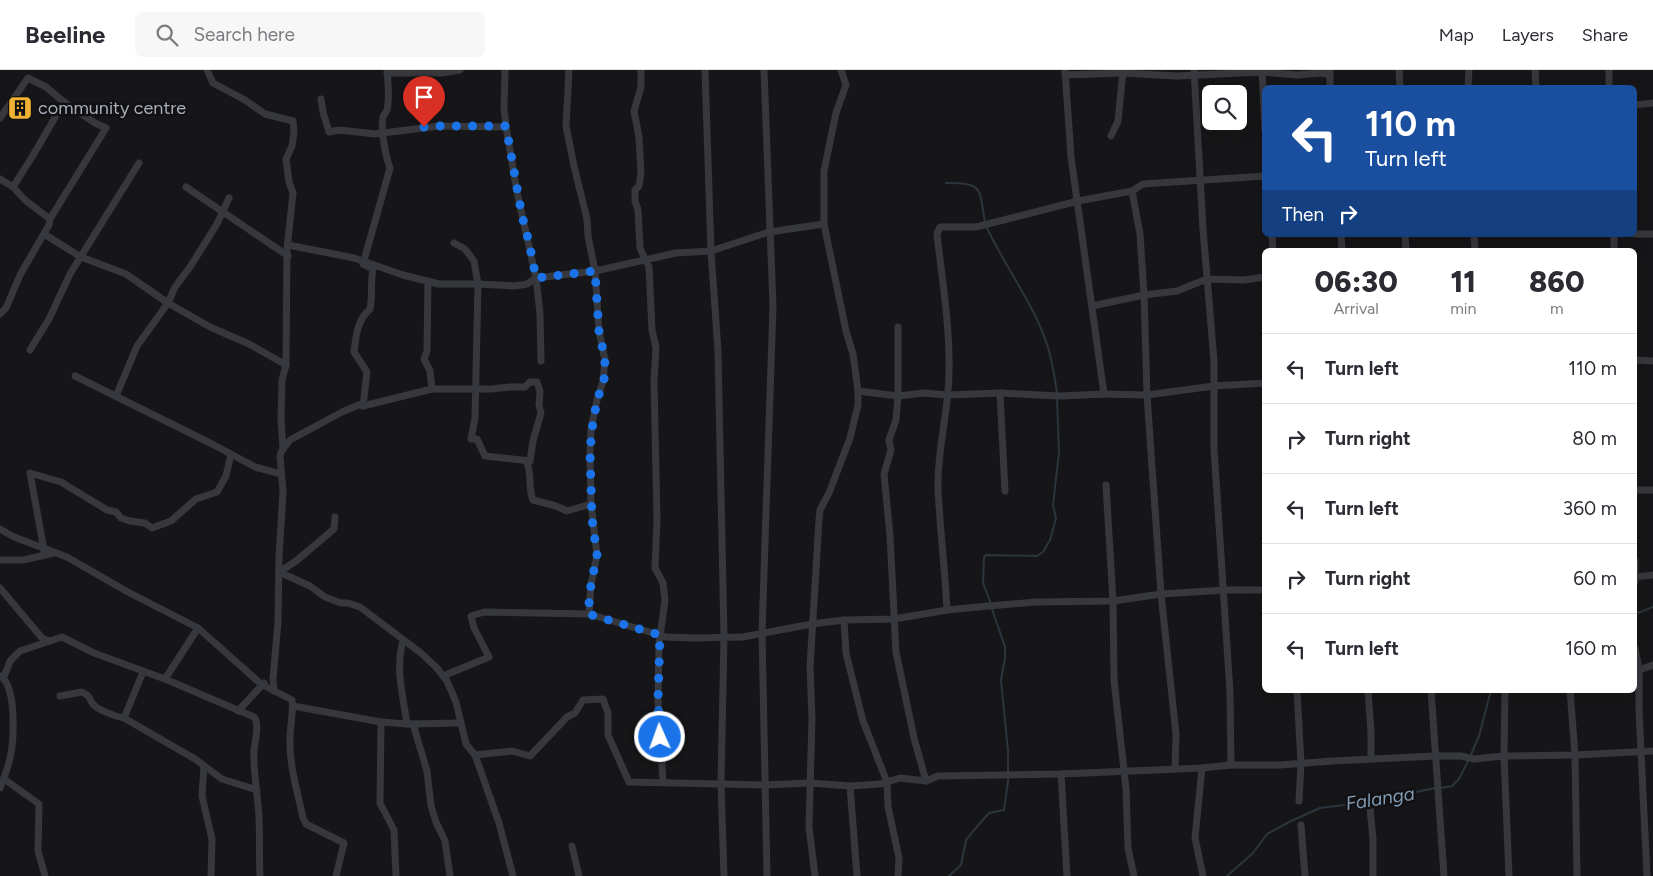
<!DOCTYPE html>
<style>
body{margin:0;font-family:Figtree,sans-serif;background:#f7f7f7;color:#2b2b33;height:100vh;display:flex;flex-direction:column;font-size:19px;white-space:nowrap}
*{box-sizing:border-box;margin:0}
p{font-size:16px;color:#7c7c81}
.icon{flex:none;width:28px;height:28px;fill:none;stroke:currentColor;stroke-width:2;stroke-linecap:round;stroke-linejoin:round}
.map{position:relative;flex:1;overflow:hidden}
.side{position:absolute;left:1262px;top:178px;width:375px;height:445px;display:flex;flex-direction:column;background:#fff;border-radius:8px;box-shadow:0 5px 20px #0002}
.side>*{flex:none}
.banner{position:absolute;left:1262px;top:15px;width:375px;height:152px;border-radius:8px;box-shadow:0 5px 20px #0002;background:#1a4fa0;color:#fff;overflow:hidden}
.controls{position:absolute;left:1202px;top:15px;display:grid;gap:10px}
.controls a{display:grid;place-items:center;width:45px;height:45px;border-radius:8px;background:#fff;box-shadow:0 5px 20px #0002;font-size:25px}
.pin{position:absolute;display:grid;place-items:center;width:42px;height:42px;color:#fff;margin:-51px -21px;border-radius:50% 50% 50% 0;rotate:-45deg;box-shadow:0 0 5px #0007}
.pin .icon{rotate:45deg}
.me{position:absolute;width:55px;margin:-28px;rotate:358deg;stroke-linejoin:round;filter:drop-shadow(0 0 4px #0008)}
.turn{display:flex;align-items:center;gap:18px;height:105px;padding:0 20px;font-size:22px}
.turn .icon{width:65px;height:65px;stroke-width:2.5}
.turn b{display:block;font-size:35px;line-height:42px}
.then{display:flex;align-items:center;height:48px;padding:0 20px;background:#0003;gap:10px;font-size:19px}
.eta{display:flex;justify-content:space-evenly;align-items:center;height:85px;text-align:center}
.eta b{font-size:30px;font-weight:800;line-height:35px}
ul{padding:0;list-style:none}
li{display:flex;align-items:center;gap:15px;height:70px;padding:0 20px;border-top:1px solid #e1e1e2}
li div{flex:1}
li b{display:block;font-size:19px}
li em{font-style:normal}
header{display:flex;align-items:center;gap:30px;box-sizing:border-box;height:70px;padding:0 25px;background:#fff;border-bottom:1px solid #e1e1e2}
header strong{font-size:24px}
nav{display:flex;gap:28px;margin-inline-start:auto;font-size:18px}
.search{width:350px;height:45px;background:#f7f7f7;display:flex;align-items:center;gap:12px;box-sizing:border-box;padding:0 18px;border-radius:8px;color:#7c7c81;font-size:19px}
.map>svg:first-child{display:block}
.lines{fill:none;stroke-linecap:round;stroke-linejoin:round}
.stream{stroke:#2c353c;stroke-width:2}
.street{stroke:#37383d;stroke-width:7}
.route{stroke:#1a73e8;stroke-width:9;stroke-dasharray:0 16.2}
.labels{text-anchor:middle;stroke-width:5;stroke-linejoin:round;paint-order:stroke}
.poi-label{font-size:18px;fill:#a8adb8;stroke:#111113;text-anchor:start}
.water-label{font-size:19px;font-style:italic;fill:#7f9bb3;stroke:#111113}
</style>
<header>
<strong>Beeline</strong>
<div class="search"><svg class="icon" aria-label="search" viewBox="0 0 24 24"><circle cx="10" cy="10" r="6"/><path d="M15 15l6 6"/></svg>Search here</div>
<nav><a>Map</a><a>Layers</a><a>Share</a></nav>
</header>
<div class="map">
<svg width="1653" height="806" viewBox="0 0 1653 806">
<rect width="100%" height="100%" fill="#161618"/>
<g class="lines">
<g class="stream">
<path d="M946,113C984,112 979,119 985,152"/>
<path d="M986,156C1005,197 1037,238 1049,281C1053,295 1055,309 1057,323"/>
<polyline points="991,534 983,513 984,487 986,485 1037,486 1043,482 1050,470 1056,448 1053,435 1059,382 1057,328"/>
<polyline points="1638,543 1653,537"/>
<polyline points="1470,687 1479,666 1491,620"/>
<polyline points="1440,718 1452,716 1459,709 1468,691"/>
<polyline points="949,806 961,795 966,770 974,760 989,743 1004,740 1008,711 1008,681 1001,610 1005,588 1005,577 992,539"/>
<polyline points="1227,806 1253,783 1267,764 1291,751 1320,738 1369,732 1435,718"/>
</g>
<g class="street">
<polyline points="207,0 213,13 245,30 265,44 293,51 294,62 292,76 286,89 289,112 293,123 287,179 286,295 282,310 281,348 283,379"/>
<polyline points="505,0 504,38 506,57 517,122 536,208 540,243 541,291"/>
<polyline points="569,0 566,56 574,96 587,149 588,166 595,201 599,261 605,290 603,311 597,330 591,359 590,382 591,434 597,485 591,514 589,544"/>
<polyline points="641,0 641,17 634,41 639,67 641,102 639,116 635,120 635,131 638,140 640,178 649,197 652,260 656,278 654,311 657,450 655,498 663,513 665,530 659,574 658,630 663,712"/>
<polyline points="705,0 711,181 718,281 724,566 721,713 724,806"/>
<polyline points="764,0 773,236 762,562 767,806"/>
<polyline points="1065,0 1071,87 1104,324"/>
<polyline points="1194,0 1203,159 1214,291 1214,379 1230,622 1231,695"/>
<polyline points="1262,0 1265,60"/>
<polyline points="1330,0 1330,18"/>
<polyline points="1399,0 1400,18"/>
<polyline points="1535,0 1536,18"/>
<polyline points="1609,0 1609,18"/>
<polyline points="387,3 442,3 460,0"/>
<polyline points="1065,5 1123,3 1177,6 1262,2 1297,5 1322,3 1330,5"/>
<polyline points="1468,18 1469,0"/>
<polyline points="321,29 323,42 329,62 339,60 375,64 439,56 506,57"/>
<polyline points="1635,35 1653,33"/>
<polyline points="0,48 28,8 46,17 64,32"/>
<polyline points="1111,66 1118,51 1123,1"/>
<polyline points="0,109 13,117 25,130 50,149 106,58 95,53 64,32 32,87 13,117"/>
<polyline points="186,117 288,186"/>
<polyline points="1132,121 1140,164 1144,225 1147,325 1161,524 1176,664 1175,699"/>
<polyline points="44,164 81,187 126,204 168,233 210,257 249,274 286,295"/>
<polyline points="1635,164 1653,164"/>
<polyline points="1272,165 1273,180"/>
<polyline points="1341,165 1342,180"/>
<polyline points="1405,165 1406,180"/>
<polyline points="1474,165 1475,180"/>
<polyline points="1614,165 1614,180"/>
<path d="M454,173L465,179L474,191L478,214L475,348L471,369H477L485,386L530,391L527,393C532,405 528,418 533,430L556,436L567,441L591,434"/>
<polyline points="288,175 354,188 403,205 439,214 478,214 515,216 527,214 536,208 595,201 676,183 711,181 769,162 824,154"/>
<polyline points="428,211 427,281 424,289 430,301 432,319"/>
<polyline points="1092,236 1144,225 1177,221 1207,209 1244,210 1265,207"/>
<polyline points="0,244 6,238 20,205 49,155 50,149"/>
<polyline points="898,257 898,326 896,350 889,370 891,380 884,404 890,466 896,582 914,668 926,711"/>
<polyline points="30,280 49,249 70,204 139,93"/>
<polyline points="1635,290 1653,291"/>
<polyline points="75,306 210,373 255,397 281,404"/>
<polyline points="858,321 898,326 923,323 948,325 1000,323 1060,326 1104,324 1147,325 1214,316 1265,313"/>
<polyline points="1000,323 1005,421"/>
<polyline points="116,326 137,276 168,233 175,217 190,197 217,154 229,128"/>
<path d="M363,336L367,302L354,282C356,266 357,250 370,239C373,225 370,213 373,199L363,194L390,98C386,87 380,59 383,47C384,44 386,43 387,40C390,28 388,12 387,0"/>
<polyline points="1106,415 1113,531 1114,610 1126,719 1128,778 1134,806"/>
<polyline points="1635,420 1653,420"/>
<path d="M0,459L14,467L67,487L126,521L198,558L261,614L292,630C294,641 289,661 290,673C290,699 298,723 303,748L306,754L344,773L336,806"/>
<polyline points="44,480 30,403 61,412 107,440 116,442 121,448 130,451 145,453 152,458 171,451 196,429 217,422 226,406 231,384"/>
<polyline points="0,490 23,490 54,483"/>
<polyline points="1635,491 1635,511"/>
<polyline points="279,502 310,516 325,527 341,533 348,533 360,537 421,583 436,597 447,611 456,632 466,674 475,685 499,753 513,806"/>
<polyline points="279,502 296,491 334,459 335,447"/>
<polyline points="1635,507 1653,505"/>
<polyline points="0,518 42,568 49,571"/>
<path d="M947,540C945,500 940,459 938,419C937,379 949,340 949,301C950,256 942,209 937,164L940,157H976L1078,131L1132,121L1143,114L1265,106"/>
<polyline points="844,550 846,583 863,651 887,712 888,737 899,788 898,806"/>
<path d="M403,571C395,598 403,626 407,654"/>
<polyline points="1635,578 1639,600 1639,640 1647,806"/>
<polyline points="1639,600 1653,595"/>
<polyline points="143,602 124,648 195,689 222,709 257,720"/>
<polyline points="443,606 489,587 474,558 471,546 484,542 589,544 666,567 695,568 743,567 812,554 844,550 894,549 947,540 988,536 1036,532 1113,531 1161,524 1225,520 1265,520"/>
<path d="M4,607L10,591L20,581L62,567L94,583L165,609L254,647C260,653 255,671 254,680C253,703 258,725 259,748C260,768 259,787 260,806"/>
<polyline points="165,609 198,558"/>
<polyline points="1297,620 1301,693 1299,731"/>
<polyline points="1368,620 1371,663 1371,689"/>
<polyline points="1431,620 1444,806"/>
<polyline points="1505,620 1504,686 1509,806"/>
<polyline points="1570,620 1575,685 1577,806"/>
<polyline points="274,621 273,609 278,552 279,487 283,422 280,386 281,382 290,370 344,341 361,334 363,336 432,319 492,319 509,317 525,317 530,312 537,312 540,321 539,335 541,343 533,371 530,391"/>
<path d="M60,626L82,622C91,627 88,627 93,634C97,640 118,647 124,648"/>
<polyline points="293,636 381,652 407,654 460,653"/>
<polyline points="238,641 264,613"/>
<polyline points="381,652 380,733 394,760 396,806"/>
<polyline points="413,654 427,701 431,736 436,752 445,771 450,806"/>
<polyline points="475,685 512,681 530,686 567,647 575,643 583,630 603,629 608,643 608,665 629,712 765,715 810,713 850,716 880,714 900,708 926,711 938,706 1061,704 1202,698 1231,695 1280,695 1332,691 1436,686 1461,686 1474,689 1504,686 1575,685 1653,681"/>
<polyline points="204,696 202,726 212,769 211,806"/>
<polyline points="1202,698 1195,768 1203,806"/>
<polyline points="1061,704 1067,806"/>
<polyline points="4,709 39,734 38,781 45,806"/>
<polyline points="850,716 857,806"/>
<path d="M0,718C4,708 8,698 10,688C14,671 17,615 0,606"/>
<polyline points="1370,738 1373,769 1373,806"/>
<polyline points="1301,755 1305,806"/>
<polyline points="572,776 579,806"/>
<polyline points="815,806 809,757 812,648 810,597 819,450 820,440 829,423 850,368 858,335 858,321 853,284 846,261 824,154 824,101 836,43 846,15 841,0"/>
</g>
</g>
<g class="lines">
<polyline class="route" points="424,57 439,56 506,56 522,146 529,172 536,208 595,201 599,261 605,290 604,311 597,330 592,359 590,382 592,449 597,485 591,514 588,544 660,565 658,630 660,667"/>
</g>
<defs>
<symbol id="building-square" viewBox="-11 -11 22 22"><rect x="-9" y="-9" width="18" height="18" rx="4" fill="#f2b134" stroke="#111113"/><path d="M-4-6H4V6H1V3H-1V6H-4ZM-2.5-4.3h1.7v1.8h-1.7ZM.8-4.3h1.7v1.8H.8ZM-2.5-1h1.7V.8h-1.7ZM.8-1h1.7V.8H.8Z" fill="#111"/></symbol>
</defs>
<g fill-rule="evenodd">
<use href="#building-square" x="6" y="24" width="28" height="28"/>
</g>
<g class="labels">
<g class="poi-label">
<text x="38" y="44">community centre</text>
</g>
<g class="water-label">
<text transform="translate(1380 728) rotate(-9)" y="7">Falanga</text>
</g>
</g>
</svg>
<div class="controls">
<a><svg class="icon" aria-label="search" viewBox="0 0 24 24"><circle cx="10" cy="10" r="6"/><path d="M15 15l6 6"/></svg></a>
</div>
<div class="pin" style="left:424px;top:57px;background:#d93025"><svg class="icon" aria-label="arrive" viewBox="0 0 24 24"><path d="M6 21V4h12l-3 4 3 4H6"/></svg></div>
<svg class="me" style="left:660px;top:667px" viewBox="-20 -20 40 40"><circle r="17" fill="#1a73e8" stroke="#fff" stroke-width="3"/><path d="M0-11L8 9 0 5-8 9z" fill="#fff"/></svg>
<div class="banner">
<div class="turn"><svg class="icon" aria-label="left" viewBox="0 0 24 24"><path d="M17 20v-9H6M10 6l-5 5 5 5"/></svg><div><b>110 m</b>Turn left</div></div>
<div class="then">Then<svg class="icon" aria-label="right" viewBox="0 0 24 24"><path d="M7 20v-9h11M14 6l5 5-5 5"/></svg></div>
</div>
<section class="side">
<div class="eta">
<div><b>06:30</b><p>Arrival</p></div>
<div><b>11</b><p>min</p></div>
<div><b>860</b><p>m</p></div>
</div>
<ul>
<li><svg class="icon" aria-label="left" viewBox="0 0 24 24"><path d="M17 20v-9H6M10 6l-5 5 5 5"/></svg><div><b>Turn left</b></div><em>110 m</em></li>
<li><svg class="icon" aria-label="right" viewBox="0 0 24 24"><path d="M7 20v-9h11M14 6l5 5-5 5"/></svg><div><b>Turn right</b></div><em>80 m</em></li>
<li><svg class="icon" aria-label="left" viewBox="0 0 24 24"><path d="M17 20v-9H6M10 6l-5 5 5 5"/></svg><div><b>Turn left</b></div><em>360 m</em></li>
<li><svg class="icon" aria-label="right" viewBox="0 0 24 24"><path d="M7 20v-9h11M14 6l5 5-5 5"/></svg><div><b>Turn right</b></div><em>60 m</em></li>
<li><svg class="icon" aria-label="left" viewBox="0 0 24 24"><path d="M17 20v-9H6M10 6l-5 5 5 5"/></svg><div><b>Turn left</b></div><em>160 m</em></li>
</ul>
</section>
</div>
